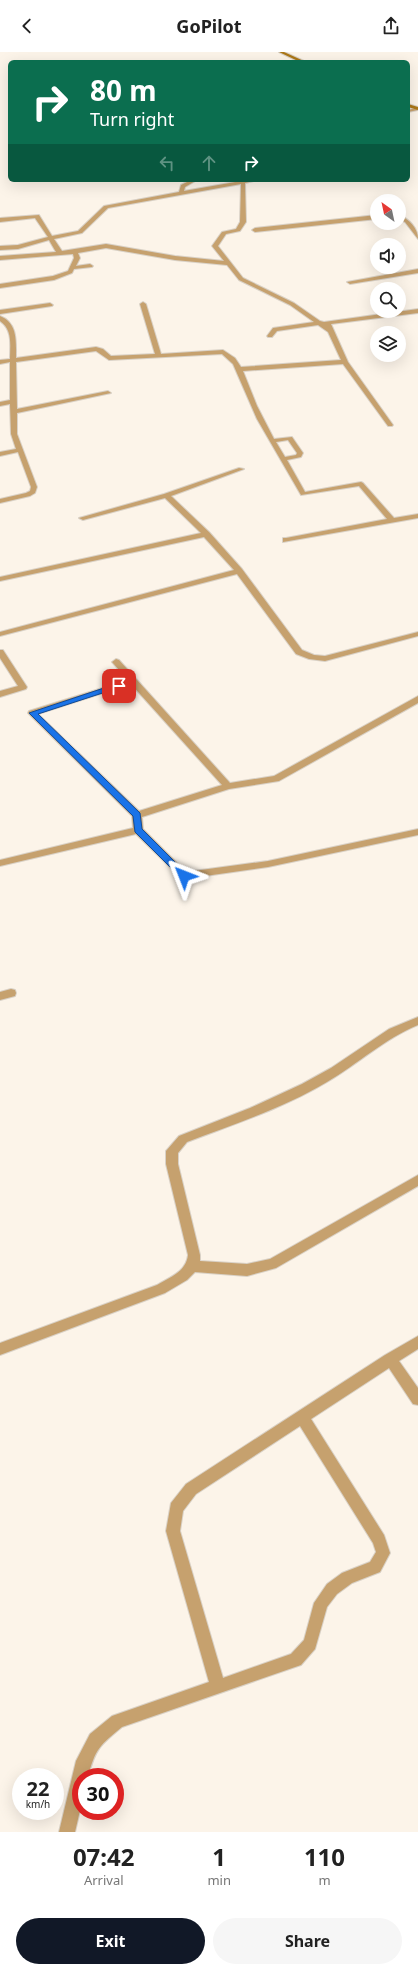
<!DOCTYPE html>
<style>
body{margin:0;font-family:"Noto Sans",sans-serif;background:#f6f6f6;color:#222;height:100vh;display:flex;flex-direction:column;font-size:15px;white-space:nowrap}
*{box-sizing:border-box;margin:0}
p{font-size:13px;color:#767676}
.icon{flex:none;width:22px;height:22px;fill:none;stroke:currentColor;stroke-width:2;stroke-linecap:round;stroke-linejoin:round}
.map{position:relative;height:1780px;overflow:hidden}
.drawer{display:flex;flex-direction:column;background:#fff;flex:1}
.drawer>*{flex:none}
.top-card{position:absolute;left:8px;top:8px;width:402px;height:122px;border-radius:6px;box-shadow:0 4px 16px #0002;background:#0b6e4f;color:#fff;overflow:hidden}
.needle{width:26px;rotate:327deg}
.tools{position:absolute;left:370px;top:142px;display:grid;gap:8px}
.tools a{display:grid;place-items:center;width:36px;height:36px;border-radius:50%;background:#fff;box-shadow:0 4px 16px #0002;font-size:20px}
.speed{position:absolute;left:12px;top:1716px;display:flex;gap:8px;font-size:20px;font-weight:700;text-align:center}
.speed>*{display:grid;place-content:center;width:52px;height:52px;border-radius:50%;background:#fff;box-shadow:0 4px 16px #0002;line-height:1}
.speed small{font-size:10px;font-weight:400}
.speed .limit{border:6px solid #d22;background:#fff;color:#111}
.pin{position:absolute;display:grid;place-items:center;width:34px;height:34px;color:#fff;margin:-17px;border-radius:8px;box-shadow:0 2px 6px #0006}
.me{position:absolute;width:44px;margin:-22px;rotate:315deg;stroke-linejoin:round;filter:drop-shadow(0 0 3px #0008)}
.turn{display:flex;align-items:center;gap:14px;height:84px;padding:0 16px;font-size:18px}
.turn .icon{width:52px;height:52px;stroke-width:2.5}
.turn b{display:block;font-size:28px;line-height:34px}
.lanes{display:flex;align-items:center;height:38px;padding:0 16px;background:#0003;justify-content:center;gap:20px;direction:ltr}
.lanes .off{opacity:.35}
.eta{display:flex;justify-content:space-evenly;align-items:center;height:68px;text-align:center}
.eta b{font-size:24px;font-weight:700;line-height:28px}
.primary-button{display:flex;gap:8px;margin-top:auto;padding:8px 16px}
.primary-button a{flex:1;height:46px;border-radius:24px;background:#111827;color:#fff;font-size:16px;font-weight:700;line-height:46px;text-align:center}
.primary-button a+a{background:#f6f6f6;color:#222}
header{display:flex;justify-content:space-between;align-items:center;height:52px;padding:0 16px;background:#fff;font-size:18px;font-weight:700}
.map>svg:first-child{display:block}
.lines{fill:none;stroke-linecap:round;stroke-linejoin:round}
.street-casing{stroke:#d9d1c6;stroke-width:2}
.secondary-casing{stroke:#d9d1c6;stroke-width:2}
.street{fill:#c6a16e;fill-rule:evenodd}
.secondary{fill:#ac7716;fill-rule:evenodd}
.route{fill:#1a73e8;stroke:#114b97}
</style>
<header><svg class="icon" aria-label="back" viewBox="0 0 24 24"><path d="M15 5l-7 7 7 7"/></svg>GoPilot<svg class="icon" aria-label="share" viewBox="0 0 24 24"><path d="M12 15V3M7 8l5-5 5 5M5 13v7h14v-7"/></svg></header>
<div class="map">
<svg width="418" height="1780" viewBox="0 0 418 1780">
<rect width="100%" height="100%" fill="#fcf4e9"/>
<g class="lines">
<defs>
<g id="street">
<polygon points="416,56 418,58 408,60 408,58"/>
<path d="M191,128H197L185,135L184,139L241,129V128H258L245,131L246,170L240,179L226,182L218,194L243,226L294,251L320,269L324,270L418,257V261L331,272L348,310L393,373L392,374H388L343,312L243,319L257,354L274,387L292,385L303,401L301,405L287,408L305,440L361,430L363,431L394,466L418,462V466L283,490V486H286L387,467L359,434L301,443L257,367L233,312L222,302L109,308L96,299L16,310L17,357L108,339L111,341L17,361V382L37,435L35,441L30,444L0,451V447L26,441L30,439L31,435L18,400L0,404V400L16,397L11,382L10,352L0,354V350L10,348V310L0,312V308L10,307C10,293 13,278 0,269V264C18,271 16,290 16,306L96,295L103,297L111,304L155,302L140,252L143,250L146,252L161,302L223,298L235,306L241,315L341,308L328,280L318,273L277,279L272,285H268L267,284L273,276L314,270L290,253L239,228L227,213L175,208L106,196L78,201L80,206L76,214L90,212L93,214L92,215L74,217L72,221L54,228L0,236V232L53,224L68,219L74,206L73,202L0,208V204L56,200L49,188L18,197L0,198V194L18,193L48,185L35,166L0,170V166L39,163L52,184L78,179L104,154L179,140L181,133ZM241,132L240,170L236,177L222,180L212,194L224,209L175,204L106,192L62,199L54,187L82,181L108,156ZM288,388L297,401L296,403L285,405L276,390Z"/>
<polygon points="377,163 377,167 255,180 252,178 255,176"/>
<path d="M399,163C409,167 418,176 418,187L405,170L399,167Z"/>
<polygon points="418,217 418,221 350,232 347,230"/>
<polygon points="50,251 53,253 52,254 0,262 0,258"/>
<polygon points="239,416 244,417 171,444 209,480 242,517 302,598 314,603 325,604 418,580 418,584 325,609 309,607 296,602 237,522 0,584 0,580 234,518 204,485 0,529 0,525 201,481 165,446 83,468 79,466 164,442"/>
<polygon points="0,598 3,598 27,635 26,637 0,645 0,639 18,634 0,606"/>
<path d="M116,607L119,608L230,731L274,724L418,644V651L279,729L229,737L142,765L143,777L186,820L268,809L418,777V783L268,815L184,827L181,826L136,782L0,814V808L133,776L132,764L28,661L29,659L128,628L112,610ZM131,632L222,733L139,759L38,662Z"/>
<polygon points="11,937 15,938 16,941 15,944 0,948 0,940"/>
<path d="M418,965V973C384,987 358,1012 327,1030C284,1056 234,1072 187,1090L178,1101V1112L200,1203V1209L247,1212L270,1207L418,1123V1134L276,1216L247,1224L195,1220L187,1228L165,1241L0,1303V1291L157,1233C170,1225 186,1220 188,1203L166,1112V1099L179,1084L250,1056L302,1032L331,1016L389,977Z"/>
<path d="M418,1284V1297L399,1309L418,1336V1353L413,1352L389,1316L311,1367L384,1483L390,1501L380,1520L352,1531L337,1542L327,1555L315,1597L301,1613L122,1675C100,1693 95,1697 88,1725H81V1754L75,1780H59L76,1709L90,1682L112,1664L209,1630L166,1479L171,1451L186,1432L385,1303ZM300,1374L373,1491L376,1500L370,1510L342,1521L327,1532L314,1551L304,1588L291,1602L223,1626L180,1479L183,1459L196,1442Z"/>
</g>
<g id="secondary">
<polygon points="279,0 284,0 306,10 300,10"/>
<polygon points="408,52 418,55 418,58 408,55"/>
</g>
</defs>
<use href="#street" class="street-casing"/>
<use href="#secondary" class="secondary-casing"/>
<use href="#street" class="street"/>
<use href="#secondary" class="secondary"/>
</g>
<polygon class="route" points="119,631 123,634 121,635 38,662 140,761 142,777 187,822 187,826 181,826 135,780 133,764 29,661"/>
</svg>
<div class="tools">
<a><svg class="needle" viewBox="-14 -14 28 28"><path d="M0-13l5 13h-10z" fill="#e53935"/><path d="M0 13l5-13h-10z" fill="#767676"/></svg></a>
<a><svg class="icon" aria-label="sound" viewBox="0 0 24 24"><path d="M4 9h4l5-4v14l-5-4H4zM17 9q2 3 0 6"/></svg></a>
<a><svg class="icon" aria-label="search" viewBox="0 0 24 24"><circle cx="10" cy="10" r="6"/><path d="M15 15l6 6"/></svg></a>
<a><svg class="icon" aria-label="layers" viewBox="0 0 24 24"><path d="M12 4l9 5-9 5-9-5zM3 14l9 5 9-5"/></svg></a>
</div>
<div class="speed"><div>22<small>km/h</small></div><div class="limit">30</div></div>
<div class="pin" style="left:119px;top:634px;background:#d93025"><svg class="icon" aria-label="arrive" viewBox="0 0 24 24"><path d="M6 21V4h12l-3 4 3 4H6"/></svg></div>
<svg class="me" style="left:184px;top:824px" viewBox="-20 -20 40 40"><path d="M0-17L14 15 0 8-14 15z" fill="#1a73e8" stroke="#fff" stroke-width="4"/></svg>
<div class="top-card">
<div class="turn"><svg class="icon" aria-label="right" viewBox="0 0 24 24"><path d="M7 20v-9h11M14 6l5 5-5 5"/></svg><div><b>80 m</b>Turn right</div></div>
<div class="lanes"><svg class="icon off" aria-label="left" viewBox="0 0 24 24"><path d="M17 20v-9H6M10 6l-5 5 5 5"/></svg><svg class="icon off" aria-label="ahead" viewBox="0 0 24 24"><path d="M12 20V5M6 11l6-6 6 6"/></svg><svg class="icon" aria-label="right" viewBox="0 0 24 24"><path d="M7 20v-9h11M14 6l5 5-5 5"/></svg></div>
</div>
</div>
<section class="drawer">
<div class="eta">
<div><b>07:42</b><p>Arrival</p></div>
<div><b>1</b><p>min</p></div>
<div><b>110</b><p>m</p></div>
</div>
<div class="primary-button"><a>Exit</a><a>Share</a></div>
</section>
